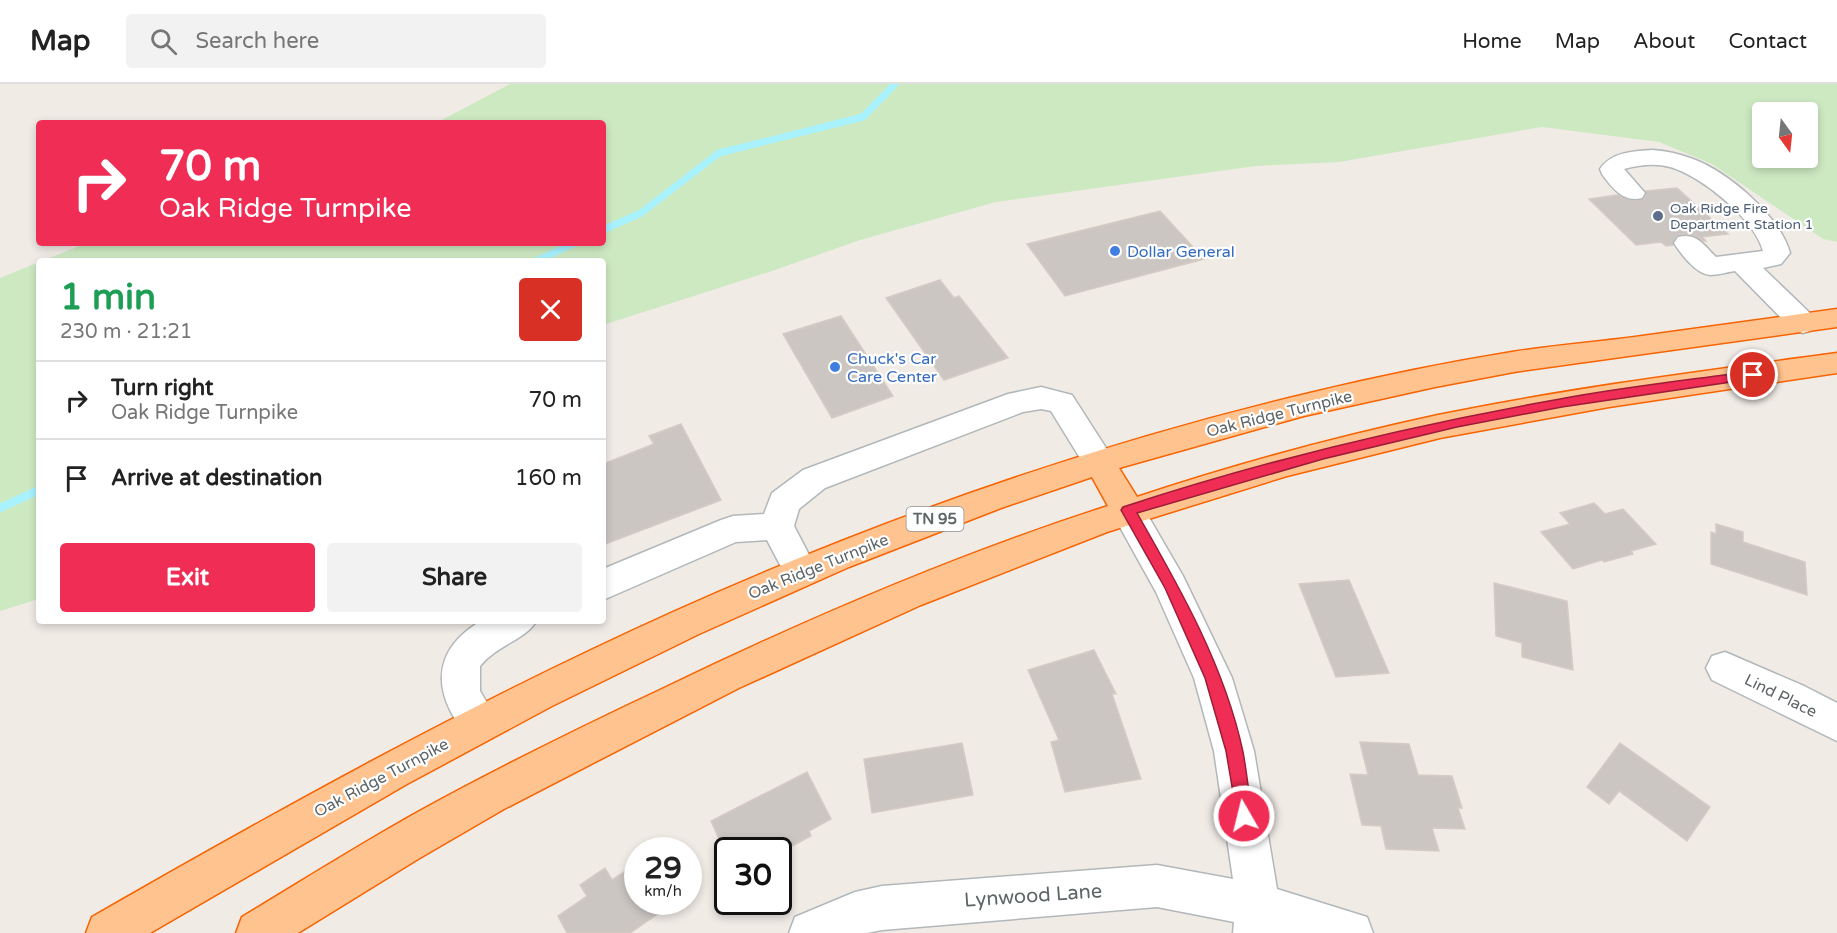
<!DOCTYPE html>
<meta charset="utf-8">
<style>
body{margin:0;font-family:"Varela Round",sans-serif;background:#f2f2f2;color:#222;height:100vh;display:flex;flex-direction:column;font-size:22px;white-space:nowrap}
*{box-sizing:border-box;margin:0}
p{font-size:20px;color:#767676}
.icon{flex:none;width:33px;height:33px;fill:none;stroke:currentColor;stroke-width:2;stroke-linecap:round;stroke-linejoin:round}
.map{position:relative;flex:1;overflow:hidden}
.drawer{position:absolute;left:36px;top:174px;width:570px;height:366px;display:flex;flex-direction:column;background:#fff;border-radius:6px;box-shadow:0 3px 9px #0003}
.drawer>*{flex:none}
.banner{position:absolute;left:36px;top:36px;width:570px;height:126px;border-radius:6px;box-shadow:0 3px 9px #0003;background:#f02d55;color:#fff;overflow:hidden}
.needle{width:39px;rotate:165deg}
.tools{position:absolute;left:1752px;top:18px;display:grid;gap:12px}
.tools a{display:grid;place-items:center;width:66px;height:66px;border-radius:6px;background:#fff;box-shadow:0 3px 9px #0003;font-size:30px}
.speed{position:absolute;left:624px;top:753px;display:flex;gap:12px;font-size:30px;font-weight:700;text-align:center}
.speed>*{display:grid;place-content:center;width:78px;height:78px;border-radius:50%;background:#fff;box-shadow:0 3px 9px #0003;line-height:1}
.speed small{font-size:15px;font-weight:400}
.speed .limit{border:3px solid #111;border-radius:9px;background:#fff;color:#111}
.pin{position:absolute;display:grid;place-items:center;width:51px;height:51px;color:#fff;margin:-26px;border:3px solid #fff;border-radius:50%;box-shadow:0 2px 6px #0007}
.me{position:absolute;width:66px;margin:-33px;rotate:352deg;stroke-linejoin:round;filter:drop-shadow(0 0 4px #0008)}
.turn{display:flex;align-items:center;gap:21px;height:126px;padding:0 24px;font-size:27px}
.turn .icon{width:78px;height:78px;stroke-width:2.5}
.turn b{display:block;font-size:42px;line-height:51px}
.round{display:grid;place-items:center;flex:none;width:63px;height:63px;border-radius:6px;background:#f2f2f2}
.headline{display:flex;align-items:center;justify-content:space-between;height:102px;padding:0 24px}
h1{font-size:36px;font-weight:700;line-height:45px;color:#1e9e55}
.cta{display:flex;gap:12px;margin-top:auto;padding:12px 24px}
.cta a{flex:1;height:69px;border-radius:6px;background:#f02d55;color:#fff;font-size:24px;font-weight:700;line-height:69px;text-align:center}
.cta a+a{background:#f2f2f2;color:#222}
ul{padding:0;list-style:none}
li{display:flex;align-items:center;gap:18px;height:78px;padding:0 24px;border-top:2px solid #e0e0e0}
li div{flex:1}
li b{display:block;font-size:22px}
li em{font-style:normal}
header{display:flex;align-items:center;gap:36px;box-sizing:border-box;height:84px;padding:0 30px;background:#fff;border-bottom:2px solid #e0e0e0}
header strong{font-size:28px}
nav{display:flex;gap:33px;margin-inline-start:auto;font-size:21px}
.search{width:420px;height:54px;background:#f2f2f2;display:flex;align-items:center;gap:15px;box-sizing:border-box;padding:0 21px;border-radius:6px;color:#767676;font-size:22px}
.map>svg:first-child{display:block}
.green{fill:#cde9c2;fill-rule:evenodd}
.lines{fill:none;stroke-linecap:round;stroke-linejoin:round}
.stream-far1{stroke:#a8f2ff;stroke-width:7}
.stream{stroke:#a8f2ff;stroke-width:8}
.building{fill:#ccc6c3;stroke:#d6cbc4;stroke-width:1.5}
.minor-casing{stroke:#b2b7b9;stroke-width:3}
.highway-casing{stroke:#f76300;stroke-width:3}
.minor{fill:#fff;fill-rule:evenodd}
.highway{fill:#ffc38f;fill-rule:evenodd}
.route{fill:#f02d55;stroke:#9c1d37;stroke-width:1.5}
.service-dot{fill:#5c6f8a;stroke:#fff;stroke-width:2}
.shop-dot{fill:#3f7fe0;stroke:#fff;stroke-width:2}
.labels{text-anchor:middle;stroke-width:4.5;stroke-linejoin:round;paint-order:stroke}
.far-service-label{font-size:14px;fill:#4e5e75;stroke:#fff;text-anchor:start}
.shield{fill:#fff;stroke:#8e9395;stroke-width:1.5}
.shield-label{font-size:15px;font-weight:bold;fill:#5e6567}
.shop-label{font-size:16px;fill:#366cbe;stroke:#fff;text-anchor:start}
.street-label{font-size:16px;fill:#5e6567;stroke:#fff}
.near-street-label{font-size:20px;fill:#5e6567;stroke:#fff}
</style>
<header>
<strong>Map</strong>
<div class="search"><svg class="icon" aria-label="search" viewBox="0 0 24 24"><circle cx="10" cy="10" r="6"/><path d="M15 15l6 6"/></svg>Search here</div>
<nav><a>Home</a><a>Map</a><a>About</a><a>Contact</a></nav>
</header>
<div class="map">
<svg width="1837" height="849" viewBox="0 0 1837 849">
<rect width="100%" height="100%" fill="#f1ebe6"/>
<g class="green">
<path d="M510,0H1837V158L1823,155L1712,80L1659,58L1542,43L1339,78L1256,82L996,118L860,156L772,187L603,241V177H42L87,159H603V39H436ZM1762,28H1808V74H1762Z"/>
<polygon points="39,178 39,515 0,527 0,194"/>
</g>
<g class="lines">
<g class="stream-far1">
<polyline points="603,146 641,129 719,69 863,33 895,0"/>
<polyline points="536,177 575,159"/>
</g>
<polyline class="stream" points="0,424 39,406"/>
</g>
<g class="building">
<polygon points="1677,104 1728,150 1702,153 1706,157 1703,157 1695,152 1684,150 1676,152 1673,161 1666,162 1661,158 1636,161 1589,115 1617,111 1636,117 1644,115 1646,107"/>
<polygon points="1160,127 1204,175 1065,212 1027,160"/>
<polygon points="940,196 954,214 959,212 1008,274 944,296 886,214"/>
<polygon points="841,232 893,312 832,334 783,250"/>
<polygon points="681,340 721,416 603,461 603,380 654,360 649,352"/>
<polygon points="1594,419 1605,430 1623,425 1656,460 1631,467 1633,470 1604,478 1602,476 1573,485 1541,448 1570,440 1560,429"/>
<polygon points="1716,440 1743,448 1743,458 1805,478 1807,511 1711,480 1711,448 1716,450"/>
<polygon points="1349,496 1389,589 1336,593 1299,500"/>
<polygon points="1494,499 1567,517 1573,586 1522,573 1522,559 1496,552"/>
<polygon points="1094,566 1116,610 1112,610 1141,695 1065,708 1051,658 1059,656 1028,586"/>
<polygon points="1360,658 1409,660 1418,691 1452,692 1462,724 1458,724 1465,745 1432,744 1439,767 1386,765 1381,742 1362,741 1350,690 1368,691"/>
<polygon points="962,659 973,711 872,729 864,675"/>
<polygon points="1620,659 1710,723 1687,757 1619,707 1609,720 1587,703"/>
<polygon points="807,688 831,735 809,747 811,752 785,766 724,766 711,737"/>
<polygon points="638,779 638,818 675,818 630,849 567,849 558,832 587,812 580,801 605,784 612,796"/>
</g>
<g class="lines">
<defs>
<g id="minor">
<path d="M1653,66C1667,67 1680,70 1693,75C1728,88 1780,132 1790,169L1781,180L1763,184L1813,232L1817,239L1813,246L1803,249L1793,246L1735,187C1727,188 1718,191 1710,191C1696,190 1681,170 1674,159L1678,153C1696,148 1704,161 1716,173L1763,167C1755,135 1700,91 1670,83C1655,79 1639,81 1624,85L1645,109L1642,114C1624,119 1612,104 1602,90L1600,85C1611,68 1634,67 1653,66Z"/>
<polygon points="1041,303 1072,311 1115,378 1110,387 1099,390 1088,387 1051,327 1041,325 1023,328 825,404 799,425 794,442 818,488 813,498 801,502 789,498 767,456 736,458 603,516 603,485 721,436 733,432 764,430 772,409 803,386 1008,310"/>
<polygon points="1128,414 1140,418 1183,492 1232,594 1254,667 1277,805 1367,833 1373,849 1233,849 1234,838 1157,823 882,846 867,849 789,849 795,833 855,808 882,802 1157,781 1233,795 1214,667 1194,594 1156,508 1111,427 1116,418"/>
<path d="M481,537H536C527,555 497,561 480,582V607L499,639L494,652L480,657C464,651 459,643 451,628C431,589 445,558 481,537Z"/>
<polygon points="1725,568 1804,602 1837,619 1837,657 1712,596 1706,584 1712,572"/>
</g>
<path id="highway" d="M1837,225V243L1514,288L1435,303L1304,332L1119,384L1137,413C1236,380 1336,353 1438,331C1570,304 1704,287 1837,269V289L1609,323L1440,354L1287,392L1107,448L921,521L739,604L504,725L418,775L298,849H236L242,833C300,798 357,762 416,729C496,685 579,644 662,605C807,535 955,471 1108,422L1092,393L1001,424L849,483L699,550L552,622L407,700L150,849H86L92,833C282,724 473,618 673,528C878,436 1091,361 1310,309C1376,293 1444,279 1512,268C1555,261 1599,258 1642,252C1707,243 1772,234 1837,225Z"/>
</defs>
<use href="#minor" class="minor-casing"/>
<use href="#highway" class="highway-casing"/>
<use href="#minor" class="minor"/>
<use href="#highway" class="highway"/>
</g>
<path class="route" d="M1753,287L1759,291L1758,294L1562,323L1457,343L1323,375L1137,429C1180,504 1225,583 1243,668C1247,689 1249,711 1252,732L1249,738L1244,740L1238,738L1226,667L1205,594L1165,504L1121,426L1123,423C1266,376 1413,341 1560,315C1624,303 1689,296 1753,287Z"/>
<circle class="service-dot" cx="1658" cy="132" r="6"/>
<g class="shop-dot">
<circle cx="1115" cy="167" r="6"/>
<circle cx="835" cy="283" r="6"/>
</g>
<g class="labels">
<g class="far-service-label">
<text x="1670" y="129">Oak Ridge Fire<tspan x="1670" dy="16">Department Station 1</tspan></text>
</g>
<rect class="shield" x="906.5" y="423" width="57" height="24" rx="4.5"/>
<g class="shield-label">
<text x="935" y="440">TN 95</text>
</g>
<g class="shop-label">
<text x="1127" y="173">Dollar General</text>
<text x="847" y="280">Chuck's Car<tspan x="847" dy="18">Care Center</tspan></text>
</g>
<g class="street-label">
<text transform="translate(1279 329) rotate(-14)" y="6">Oak Ridge Turnpike</text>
<text transform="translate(818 482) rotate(-22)" y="6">Oak Ridge Turnpike</text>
<text transform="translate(1781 611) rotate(26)" y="6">Lind Place</text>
<text transform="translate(381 693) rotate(-28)" y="6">Oak Ridge Turnpike</text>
</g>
<g class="near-street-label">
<text transform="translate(1033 811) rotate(-4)" y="7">Lynwood Lane</text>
</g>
</g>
</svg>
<div class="tools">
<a><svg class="needle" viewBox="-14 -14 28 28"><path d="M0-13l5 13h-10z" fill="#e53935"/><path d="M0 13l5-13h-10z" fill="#767676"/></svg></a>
</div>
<div class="speed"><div>29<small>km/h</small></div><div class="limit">30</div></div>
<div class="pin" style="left:1753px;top:291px;background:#d93025"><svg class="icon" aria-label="arrive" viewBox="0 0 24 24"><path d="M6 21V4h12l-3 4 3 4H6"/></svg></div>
<svg class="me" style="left:1244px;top:732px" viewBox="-20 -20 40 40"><circle r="17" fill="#f02d55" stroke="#fff" stroke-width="3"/><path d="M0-11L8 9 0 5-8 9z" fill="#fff"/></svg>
<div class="banner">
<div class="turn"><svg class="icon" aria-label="right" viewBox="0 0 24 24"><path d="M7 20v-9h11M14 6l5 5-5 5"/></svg><div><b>70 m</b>Oak Ridge Turnpike</div></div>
</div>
<section class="drawer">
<div class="headline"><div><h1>1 min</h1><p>230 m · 21:21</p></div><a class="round" style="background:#d93025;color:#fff"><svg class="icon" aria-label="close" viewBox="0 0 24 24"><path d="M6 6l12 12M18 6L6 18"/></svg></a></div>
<ul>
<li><svg class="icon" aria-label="right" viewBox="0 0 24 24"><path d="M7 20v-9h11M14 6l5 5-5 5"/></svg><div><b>Turn right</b><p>Oak Ridge Turnpike</p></div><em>70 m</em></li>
<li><svg class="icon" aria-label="arrive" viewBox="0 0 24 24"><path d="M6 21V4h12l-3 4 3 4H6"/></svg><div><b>Arrive at destination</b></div><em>160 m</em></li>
</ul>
<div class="cta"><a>Exit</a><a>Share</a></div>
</section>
</div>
